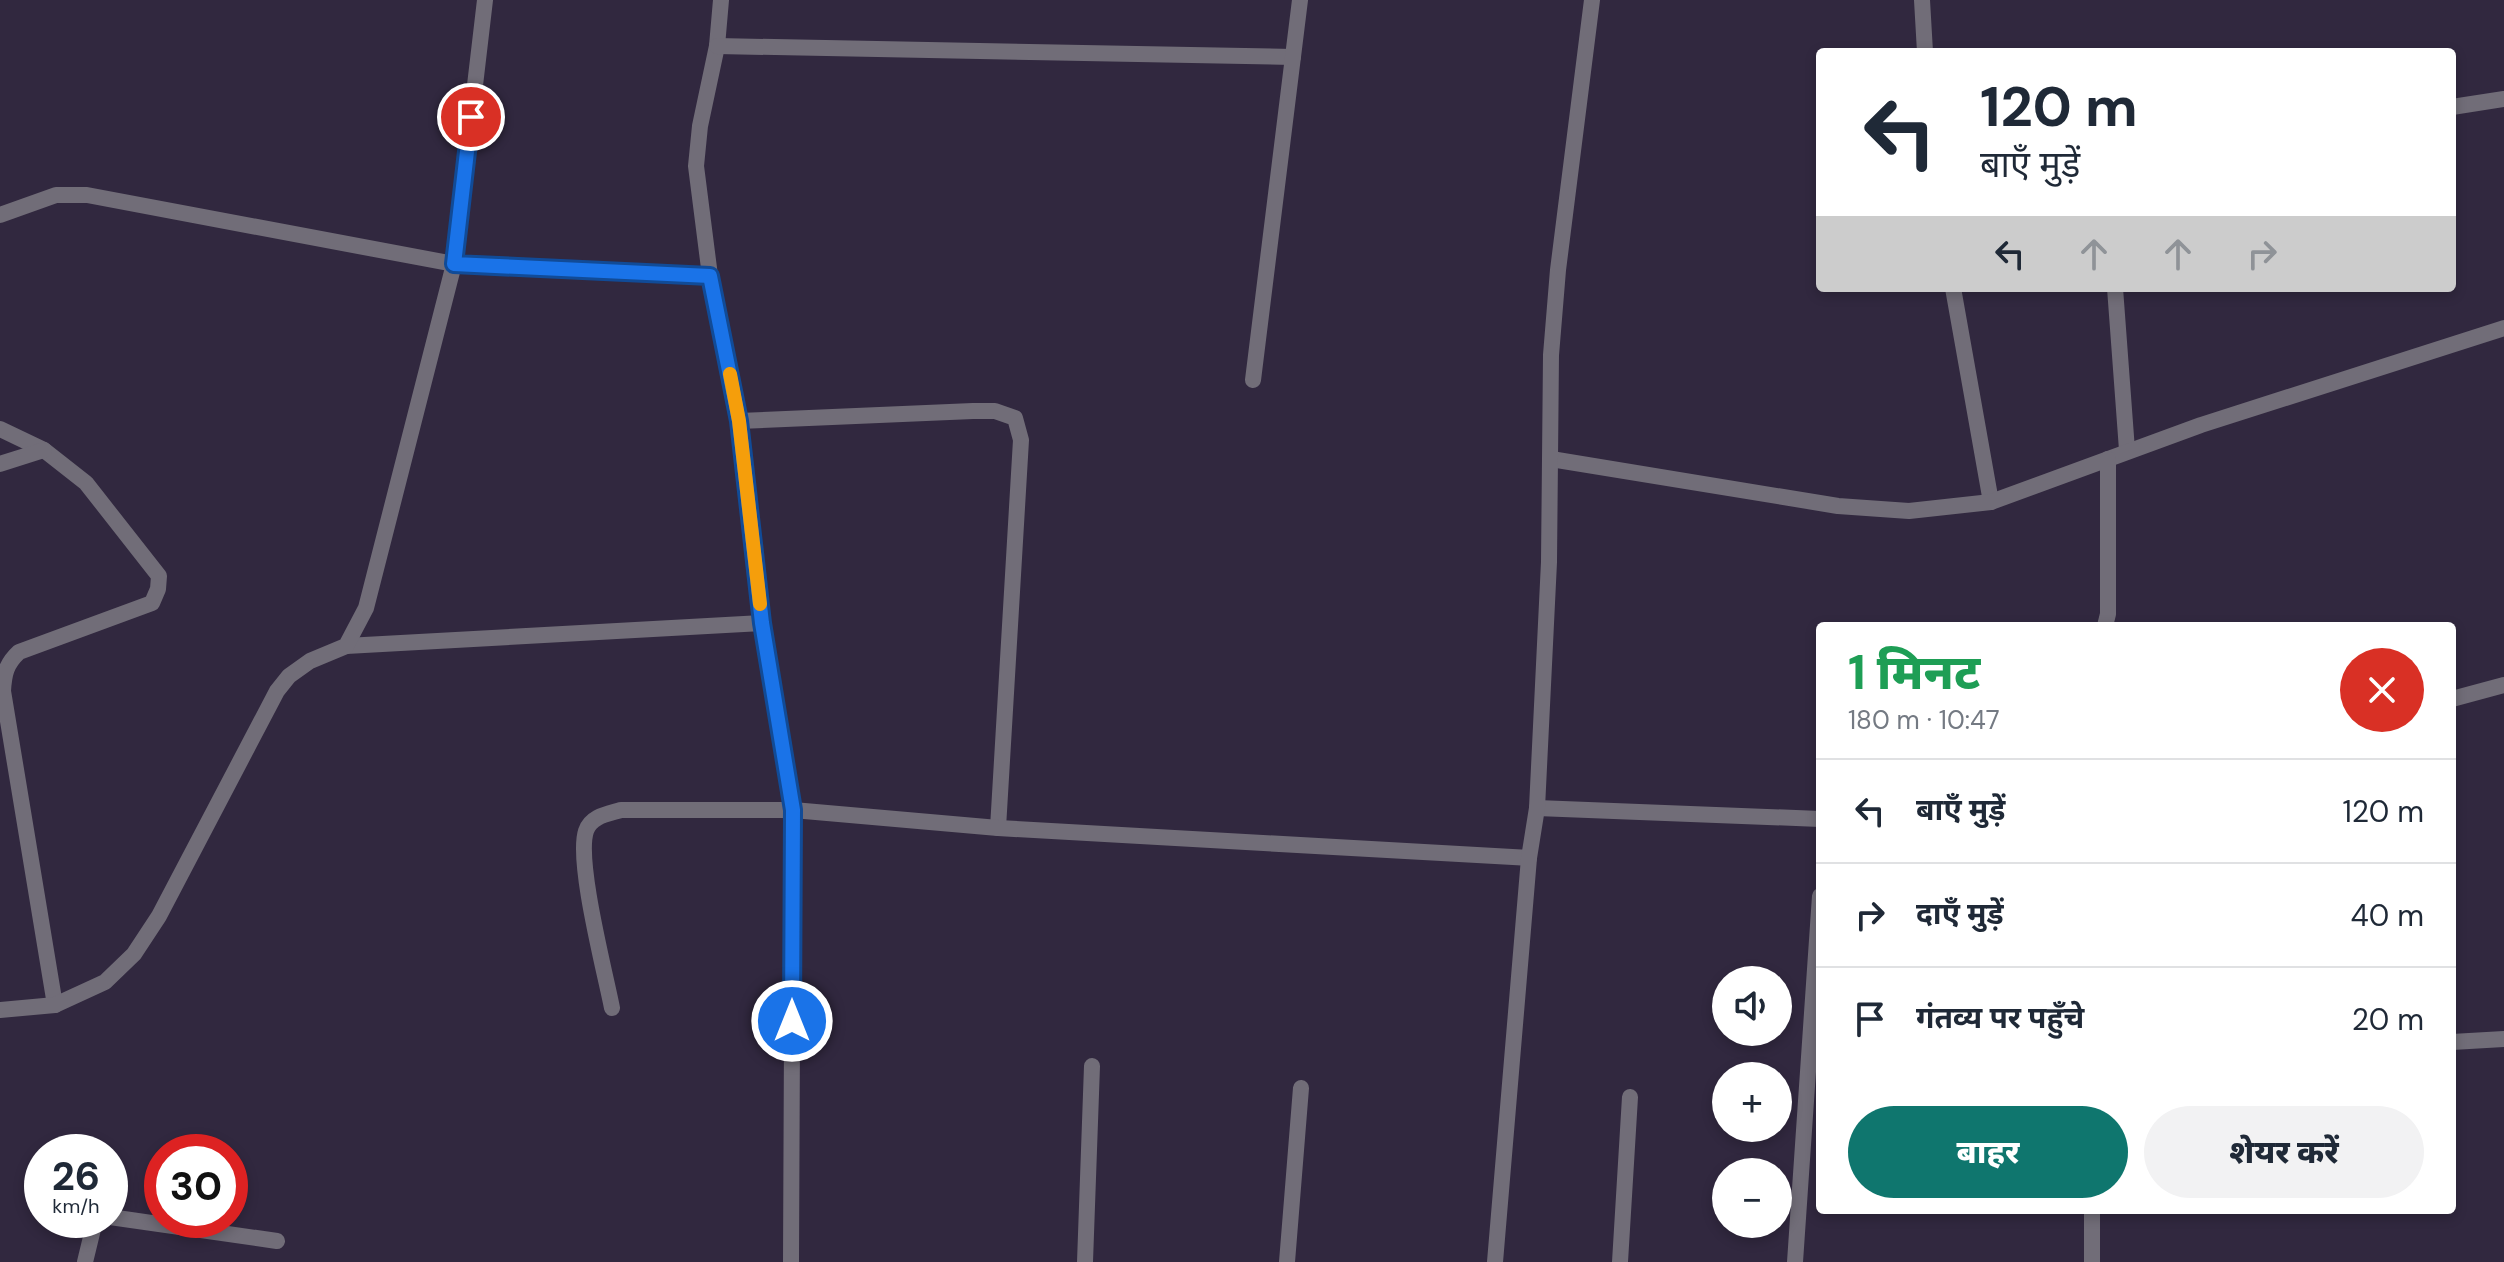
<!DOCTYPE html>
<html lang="hi">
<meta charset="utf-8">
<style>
body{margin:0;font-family:"DM Sans","Noto Sans Devanagari",sans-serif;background:#f2f2f3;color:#1f2937;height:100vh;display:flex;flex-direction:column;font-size:30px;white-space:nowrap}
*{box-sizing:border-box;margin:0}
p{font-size:26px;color:#747a83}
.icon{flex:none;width:44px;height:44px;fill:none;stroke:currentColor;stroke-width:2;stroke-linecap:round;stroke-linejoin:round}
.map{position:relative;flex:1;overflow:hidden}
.side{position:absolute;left:1816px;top:622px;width:640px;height:592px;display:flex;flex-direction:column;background:#fff;border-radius:8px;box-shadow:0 4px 12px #0003}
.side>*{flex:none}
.banner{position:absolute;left:1816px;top:48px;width:640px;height:244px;border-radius:8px;box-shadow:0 4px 12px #0003;background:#fff;color:#1f2937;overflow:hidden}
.controls{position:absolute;left:1712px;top:966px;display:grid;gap:16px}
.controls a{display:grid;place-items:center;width:80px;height:80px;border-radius:50%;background:#fff;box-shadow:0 4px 12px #0003;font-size:40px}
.speed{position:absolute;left:24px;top:1134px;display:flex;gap:16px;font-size:40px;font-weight:700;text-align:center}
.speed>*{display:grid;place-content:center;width:104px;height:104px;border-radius:50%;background:#fff;box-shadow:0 4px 12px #0003;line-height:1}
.speed small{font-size:20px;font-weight:400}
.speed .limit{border:12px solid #d22;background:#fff;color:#111}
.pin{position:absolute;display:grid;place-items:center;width:68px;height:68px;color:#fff;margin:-34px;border:4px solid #fff;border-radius:50%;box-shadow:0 2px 8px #0007}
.me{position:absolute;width:88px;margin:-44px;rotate:0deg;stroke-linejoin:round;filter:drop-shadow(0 0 6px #0008)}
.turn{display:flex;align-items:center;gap:28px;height:168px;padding:0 32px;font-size:36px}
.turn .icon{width:104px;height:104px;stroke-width:2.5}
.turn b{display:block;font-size:56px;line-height:68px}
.lanes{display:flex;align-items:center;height:76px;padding:0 32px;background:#0003;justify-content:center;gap:40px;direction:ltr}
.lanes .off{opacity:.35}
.round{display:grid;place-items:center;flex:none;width:84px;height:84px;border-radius:42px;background:#f2f2f3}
.overview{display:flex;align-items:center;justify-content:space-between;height:136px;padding:0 32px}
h1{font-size:48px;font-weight:800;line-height:60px;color:#1e9e55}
.cta{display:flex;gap:16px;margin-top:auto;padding:16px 32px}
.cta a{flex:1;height:92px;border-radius:48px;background:#0f766e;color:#fff;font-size:32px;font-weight:800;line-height:92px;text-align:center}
.cta a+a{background:#f2f2f3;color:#1f2937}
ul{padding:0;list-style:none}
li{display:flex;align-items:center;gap:24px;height:104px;padding:0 32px;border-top:2px solid #e0e1e3}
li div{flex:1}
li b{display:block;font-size:30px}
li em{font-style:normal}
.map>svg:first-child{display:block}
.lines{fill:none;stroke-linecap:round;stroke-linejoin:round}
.street{stroke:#716d78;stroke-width:16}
.route-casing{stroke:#114b97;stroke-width:20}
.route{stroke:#1a73e8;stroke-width:14}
.slow{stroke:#f59e0b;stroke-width:14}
</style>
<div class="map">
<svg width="2504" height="1262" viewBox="0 0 2504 1262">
<rect width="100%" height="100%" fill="#31283f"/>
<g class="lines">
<g class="street">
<polyline points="721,0 717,46 700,126 696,166 710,276 739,421 762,623 793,810 791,1262"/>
<polyline points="1922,0 1925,52"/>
<polyline points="717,46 1293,57"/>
<polyline points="2452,107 2504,99"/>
<polyline points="0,215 56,195 87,195 454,264 710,276"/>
<polyline points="1953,288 1991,502"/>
<polyline points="2115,288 2127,450"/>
<polyline points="1253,380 1300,0"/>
<polyline points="739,421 973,411 995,411 1015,418 1021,440 998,828"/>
<path d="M0,429L44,450L86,483L159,576L158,589L152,603L19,652C6,664 4,674 3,691L55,1005"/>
<polyline points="1551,459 1838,506 1909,511 1991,502 2201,425 2504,328"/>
<polyline points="0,464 44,450"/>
<polyline points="2105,626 2108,614 2108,459"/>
<polyline points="346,646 762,623"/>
<polyline points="2452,699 2504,685"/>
<polyline points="1537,808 1820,819"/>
<path d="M612,1008C605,972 576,861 586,831C591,816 608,814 621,810H793L998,828L1529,858"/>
<polyline points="0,1010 55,1005 105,982 134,954 159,916 277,691 289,676 310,661 346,646 366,608 454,264 485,0"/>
<polyline points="2452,1042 2504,1039"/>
<polyline points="110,1217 277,1241"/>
<polyline points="85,1262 93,1229 99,1220"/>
<polyline points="1085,1262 1092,1066"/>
<polyline points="1287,1262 1301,1088"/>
<polyline points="1495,1262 1529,858 1537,808 1549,562 1551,355 1558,270 1592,0"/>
<polyline points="1620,1262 1630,1097"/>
<polyline points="1795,1262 1820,896"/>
<polyline points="2092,1262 2092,1210"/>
</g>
</g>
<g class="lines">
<defs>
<polyline id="route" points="471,117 454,264 710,276 739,421 762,623 793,810 792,1021"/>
</defs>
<use href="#route" class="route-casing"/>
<use href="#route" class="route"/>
<polyline class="slow" points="730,374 739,421 760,604"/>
</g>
</svg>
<div class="controls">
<a><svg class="icon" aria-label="sound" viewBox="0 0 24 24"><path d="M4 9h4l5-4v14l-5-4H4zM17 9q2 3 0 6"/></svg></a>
<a>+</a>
<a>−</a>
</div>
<div class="speed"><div>26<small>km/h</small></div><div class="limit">30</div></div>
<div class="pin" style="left:471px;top:117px;background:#d93025"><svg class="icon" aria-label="arrive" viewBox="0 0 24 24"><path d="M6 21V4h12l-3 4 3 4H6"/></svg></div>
<svg class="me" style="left:792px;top:1021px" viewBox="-20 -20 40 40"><circle r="17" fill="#1a73e8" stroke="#fff" stroke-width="3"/><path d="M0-11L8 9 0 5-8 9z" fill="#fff"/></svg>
<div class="banner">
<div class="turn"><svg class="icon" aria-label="left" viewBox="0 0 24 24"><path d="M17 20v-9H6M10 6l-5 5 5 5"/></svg><div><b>120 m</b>बाएँ मुड़ें</div></div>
<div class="lanes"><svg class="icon" aria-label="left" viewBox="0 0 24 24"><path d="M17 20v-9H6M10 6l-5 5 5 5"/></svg><svg class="icon off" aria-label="ahead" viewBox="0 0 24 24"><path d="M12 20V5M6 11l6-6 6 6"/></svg><svg class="icon off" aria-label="ahead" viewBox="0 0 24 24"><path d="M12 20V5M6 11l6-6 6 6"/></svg><svg class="icon off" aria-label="right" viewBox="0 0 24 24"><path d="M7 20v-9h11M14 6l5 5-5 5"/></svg></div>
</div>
<section class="side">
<div class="overview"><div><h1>1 मिनट</h1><p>180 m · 10:47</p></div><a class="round" style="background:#d93025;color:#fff"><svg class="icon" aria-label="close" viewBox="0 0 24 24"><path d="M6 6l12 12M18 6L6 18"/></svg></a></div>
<ul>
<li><svg class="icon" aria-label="left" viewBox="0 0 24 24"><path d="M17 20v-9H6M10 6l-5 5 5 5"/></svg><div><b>बाएँ मुड़ें</b></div><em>120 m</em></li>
<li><svg class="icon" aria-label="right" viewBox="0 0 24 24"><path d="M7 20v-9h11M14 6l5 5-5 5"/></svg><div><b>दाएँ मुड़ें</b></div><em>40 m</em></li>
<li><svg class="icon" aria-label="arrive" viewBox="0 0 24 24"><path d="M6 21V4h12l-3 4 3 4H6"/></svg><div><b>गंतव्य पर पहुँचे</b></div><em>20 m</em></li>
</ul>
<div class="cta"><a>बाहर</a><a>शेयर करें</a></div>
</section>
</div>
